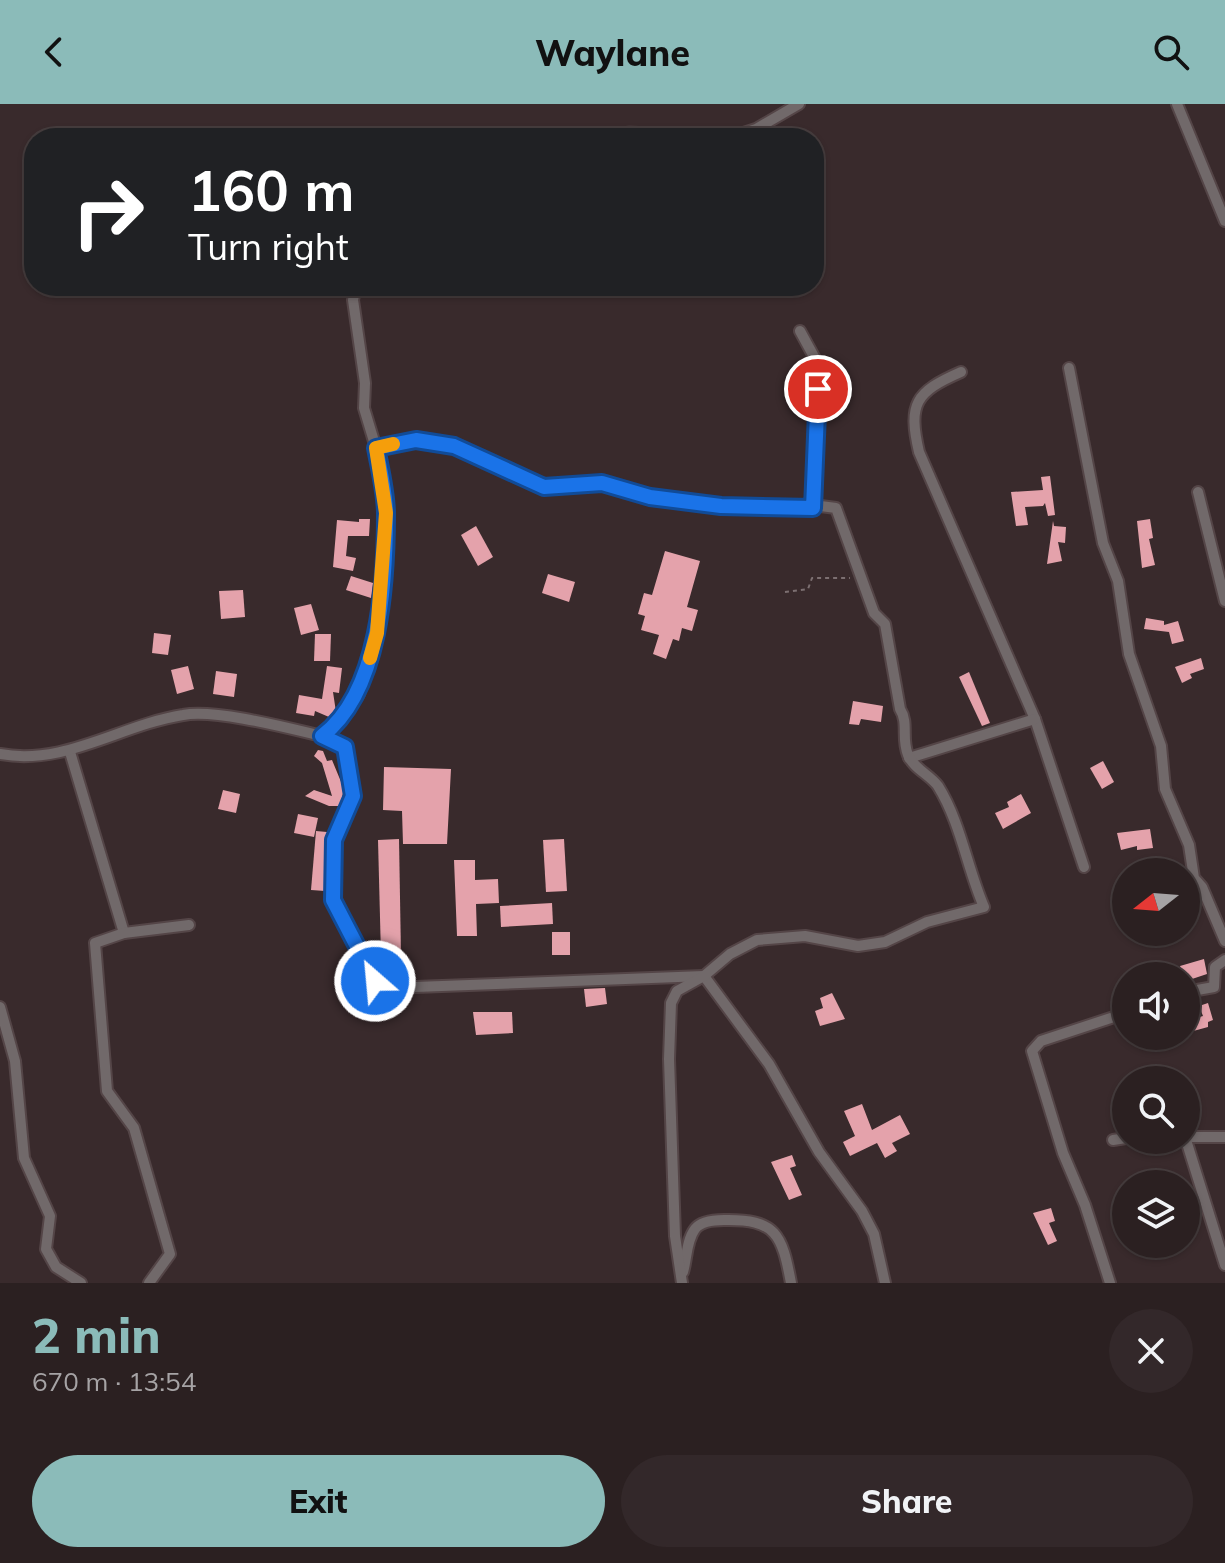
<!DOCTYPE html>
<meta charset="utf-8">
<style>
body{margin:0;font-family:Mulish,sans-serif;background:#33282a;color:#f1f3f6;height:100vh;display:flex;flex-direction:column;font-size:30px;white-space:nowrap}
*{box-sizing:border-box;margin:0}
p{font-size:26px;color:#a6a3a5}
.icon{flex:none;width:44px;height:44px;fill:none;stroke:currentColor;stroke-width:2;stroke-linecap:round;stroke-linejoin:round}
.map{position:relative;height:1179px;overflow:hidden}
.drawer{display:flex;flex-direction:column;background:#2b2021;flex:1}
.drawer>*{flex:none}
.top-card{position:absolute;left:24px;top:24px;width:800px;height:168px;border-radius:32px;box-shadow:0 2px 6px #0004,0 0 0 2px #473e3f;background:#202124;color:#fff;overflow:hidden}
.needle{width:52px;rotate:253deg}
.tools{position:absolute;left:1112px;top:754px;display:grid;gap:16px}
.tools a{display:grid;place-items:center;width:88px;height:88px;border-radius:50%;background:#2b2021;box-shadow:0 2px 6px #0004,0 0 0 2px #473e3f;font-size:40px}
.pin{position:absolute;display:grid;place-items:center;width:68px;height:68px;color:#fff;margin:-34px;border:4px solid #fff;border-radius:50%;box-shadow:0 2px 8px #0007}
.me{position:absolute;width:88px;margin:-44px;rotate:333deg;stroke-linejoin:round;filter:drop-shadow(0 0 6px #0008)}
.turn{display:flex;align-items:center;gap:28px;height:168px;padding:0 32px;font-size:36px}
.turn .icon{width:104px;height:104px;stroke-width:2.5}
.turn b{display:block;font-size:56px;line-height:68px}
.round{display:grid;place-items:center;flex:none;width:84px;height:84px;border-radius:42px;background:#33282a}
.headline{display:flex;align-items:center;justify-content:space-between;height:136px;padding:0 32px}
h1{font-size:48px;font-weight:800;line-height:60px;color:#8bbbb9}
.button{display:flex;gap:16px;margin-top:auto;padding:16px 32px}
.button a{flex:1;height:92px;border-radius:48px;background:#8bbbb9;color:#111;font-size:32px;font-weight:800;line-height:92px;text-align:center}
.button a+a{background:#33282a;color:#f1f3f6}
header{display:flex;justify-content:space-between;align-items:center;height:104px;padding:0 32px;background:#8bbbb9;color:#111;font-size:36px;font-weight:800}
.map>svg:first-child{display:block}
.building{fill:#e4a2ab}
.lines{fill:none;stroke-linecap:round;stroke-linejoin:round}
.street-casing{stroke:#544547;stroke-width:14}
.path{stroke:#7c6f71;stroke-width:2;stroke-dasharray:4 4;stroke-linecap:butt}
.street{stroke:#71696a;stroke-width:10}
.route-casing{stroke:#114b97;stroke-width:20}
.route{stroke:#1a73e8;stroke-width:14}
.slow{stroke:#f59e0b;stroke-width:14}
</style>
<header><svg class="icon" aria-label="back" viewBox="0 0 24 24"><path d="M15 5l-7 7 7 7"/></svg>Waylane<svg class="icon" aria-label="search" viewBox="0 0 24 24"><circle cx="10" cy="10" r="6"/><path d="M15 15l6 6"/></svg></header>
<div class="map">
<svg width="1225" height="1179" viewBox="0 0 1225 1179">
<rect width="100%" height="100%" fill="#392a2c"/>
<g class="building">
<polygon points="1050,372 1055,411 1048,412 1045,399 1043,402 1025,403 1028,421 1016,422 1011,388 1043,386 1041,373"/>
<polygon points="359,415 370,415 369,432 348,432 346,452 356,454 353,467 333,463 337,416 359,418"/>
<polygon points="1150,415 1153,434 1149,435 1155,461 1142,464 1137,417"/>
<polygon points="1053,417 1054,422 1066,423 1065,439 1058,438 1062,457 1047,460"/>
<polygon points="476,422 493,453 478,462 461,431"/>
<polygon points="665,447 700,457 687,503 698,506 692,527 682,524 679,537 673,535 666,555 653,550 659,531 641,526 645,512 638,510 644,489 652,491"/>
<polygon points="548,470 575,478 569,498 542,489"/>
<polygon points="351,472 373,479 371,494 346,486"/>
<polygon points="243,486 245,513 221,515 219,487"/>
<polygon points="311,500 319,526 301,531 294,504"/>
<polygon points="1146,514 1164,517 1164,521 1178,517 1184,537 1172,540 1169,528 1144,525"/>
<polygon points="154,529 171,531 168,551 152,549"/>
<polygon points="315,530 331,530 330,557 314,557"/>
<polygon points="1201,554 1204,565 1190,570 1192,574 1182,579 1175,563"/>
<polygon points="188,562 194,585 177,590 171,566"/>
<polygon points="327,562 342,564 339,589 333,588 336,608 329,613 315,607 314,612 296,609 299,591 322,595"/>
<polygon points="216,567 237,570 234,593 213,590"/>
<polygon points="969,568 990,619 982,622 959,573"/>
<polygon points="853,597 883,602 881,618 861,615 859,621 849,620"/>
<polygon points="318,646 323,647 327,657 332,656 344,685 340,702 329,702 305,692 314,686 332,692 322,659 314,652"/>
<polygon points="1103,657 1114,678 1102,685 1090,664"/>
<polygon points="384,663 451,665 447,740 403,740 402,707 383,706"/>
<polygon points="223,686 240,690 236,709 218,705"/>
<polygon points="1021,690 1031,709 1003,725 995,709 1009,703 1007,698"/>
<polygon points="298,710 318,714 314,733 294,729"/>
<polygon points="1150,725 1153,744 1137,746 1137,742 1121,746 1117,729"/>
<polygon points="316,727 327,728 325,787 311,786"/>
<polygon points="399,735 401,852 381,852 378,736"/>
<polygon points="564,735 567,787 546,788 543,736"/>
<polygon points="454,756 475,756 475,776 498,775 499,799 476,800 477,832 457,832"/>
<polygon points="552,799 553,820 501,823 500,802"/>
<rect x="552" y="828" width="18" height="23"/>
<polygon points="1204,855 1207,870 1186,877 1180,862"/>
<polygon points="605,884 607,900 586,903 584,885"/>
<polygon points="832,889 845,915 820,922 815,907 823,904 820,894"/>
<polygon points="1208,899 1213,916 1208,918 1208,923 1186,929 1186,917 1203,912 1199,902"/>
<polygon points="473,908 512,908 513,929 476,931"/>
<polygon points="862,1000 872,1026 900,1011 910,1030 892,1039 897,1047 885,1054 877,1039 850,1052 843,1038 855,1032 844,1007"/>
<polygon points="792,1051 796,1062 790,1064 802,1091 789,1096 771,1058"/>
<polygon points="1051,1104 1055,1117 1049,1119 1057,1137 1048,1141 1033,1109"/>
</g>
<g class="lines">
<defs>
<g id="street">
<polyline points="1177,0 1225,117"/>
<path d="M596,34C620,28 638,26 662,34"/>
<polyline points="728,34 756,25 799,0"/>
<polyline points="356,182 353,196 365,279 364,304 376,344 386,409 377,529 359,590 339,619 322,632 345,643 353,692 334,736 333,796 375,877 385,883 415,883 704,872 769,960 819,1048 862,1107 874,1130 885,1179"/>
<polyline points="1069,264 1103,439 1118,477 1129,550 1161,642 1165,685 1189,741 1194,774 1202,783 1225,837"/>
<path d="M961,268C915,288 908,300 919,348L1035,615L1084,763"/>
<polyline points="376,344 416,336 454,342 544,383 602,379 650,393 721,402 813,404 818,260 800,227"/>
<polyline points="1198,388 1225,497"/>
<polyline points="70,648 124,829"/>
<path d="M0,650C65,662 120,621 183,611C216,605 288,624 322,632"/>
<polyline points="909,654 1035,615"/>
<polyline points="1186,888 1214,883 1215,863 1225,856"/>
<polyline points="0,903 15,957 24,1054 50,1112 46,1145 56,1163 81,1179"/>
<polyline points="1186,1033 1225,1033"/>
<polyline points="1113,1036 1126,1034"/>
<polyline points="1186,1036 1225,1161"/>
<path d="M683,1168C687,1155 686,1137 695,1125C701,1117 714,1116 724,1116C776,1115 782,1130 791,1179"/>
<polyline points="149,1179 170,1150 134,1024 107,987 95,839 124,829 189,821"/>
<path d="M682,1179L675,1132L669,955L671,899L677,887L704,872L730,850L757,836L805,832L858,842L885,838L927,818L984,803C967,764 961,719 938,682C929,670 914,665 908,651C901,634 909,619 900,605L885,520L874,509L836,404L813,401"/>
<polyline points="1110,1179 1085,1101 1063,1049 1032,947 1041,937 1126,909"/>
</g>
</defs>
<use href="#street" class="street-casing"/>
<polyline class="path" points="785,488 808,485 812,474 850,474"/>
<use href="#street" class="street"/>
</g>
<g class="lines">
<defs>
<path id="route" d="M375,877L333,796L334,736L353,692L345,643L322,632C380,588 386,479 386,410C386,389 380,365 376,344L416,336L454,342L544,383L602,379L650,393L721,402L813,404L818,285"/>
</defs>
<use href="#route" class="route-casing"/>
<use href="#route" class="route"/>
<polyline class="slow" points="370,554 377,529 386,409 376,344 393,340"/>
</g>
</svg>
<div class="tools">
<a><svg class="needle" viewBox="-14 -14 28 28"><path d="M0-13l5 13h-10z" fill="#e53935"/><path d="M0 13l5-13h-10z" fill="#a6a3a5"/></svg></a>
<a><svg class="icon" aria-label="sound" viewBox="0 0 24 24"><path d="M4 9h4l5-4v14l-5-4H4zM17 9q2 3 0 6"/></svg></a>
<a><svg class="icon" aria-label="search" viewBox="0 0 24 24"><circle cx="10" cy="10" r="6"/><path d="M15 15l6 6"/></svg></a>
<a><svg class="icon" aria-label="layers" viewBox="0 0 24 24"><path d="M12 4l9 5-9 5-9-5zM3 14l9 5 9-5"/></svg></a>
</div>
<div class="pin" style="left:818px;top:285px;background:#d93025"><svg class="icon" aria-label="arrive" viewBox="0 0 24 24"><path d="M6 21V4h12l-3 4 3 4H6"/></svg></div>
<svg class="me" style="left:375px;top:877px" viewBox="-20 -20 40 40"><circle r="17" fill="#1a73e8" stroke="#fff" stroke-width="3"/><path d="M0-11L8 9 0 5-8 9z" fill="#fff"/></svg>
<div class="top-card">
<div class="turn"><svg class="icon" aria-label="right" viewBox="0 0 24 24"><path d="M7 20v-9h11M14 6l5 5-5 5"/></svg><div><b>160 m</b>Turn right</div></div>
</div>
</div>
<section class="drawer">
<div class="headline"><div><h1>2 min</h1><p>670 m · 13:54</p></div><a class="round"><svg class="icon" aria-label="close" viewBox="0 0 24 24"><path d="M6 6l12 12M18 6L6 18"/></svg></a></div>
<div class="button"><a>Exit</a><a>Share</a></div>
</section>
